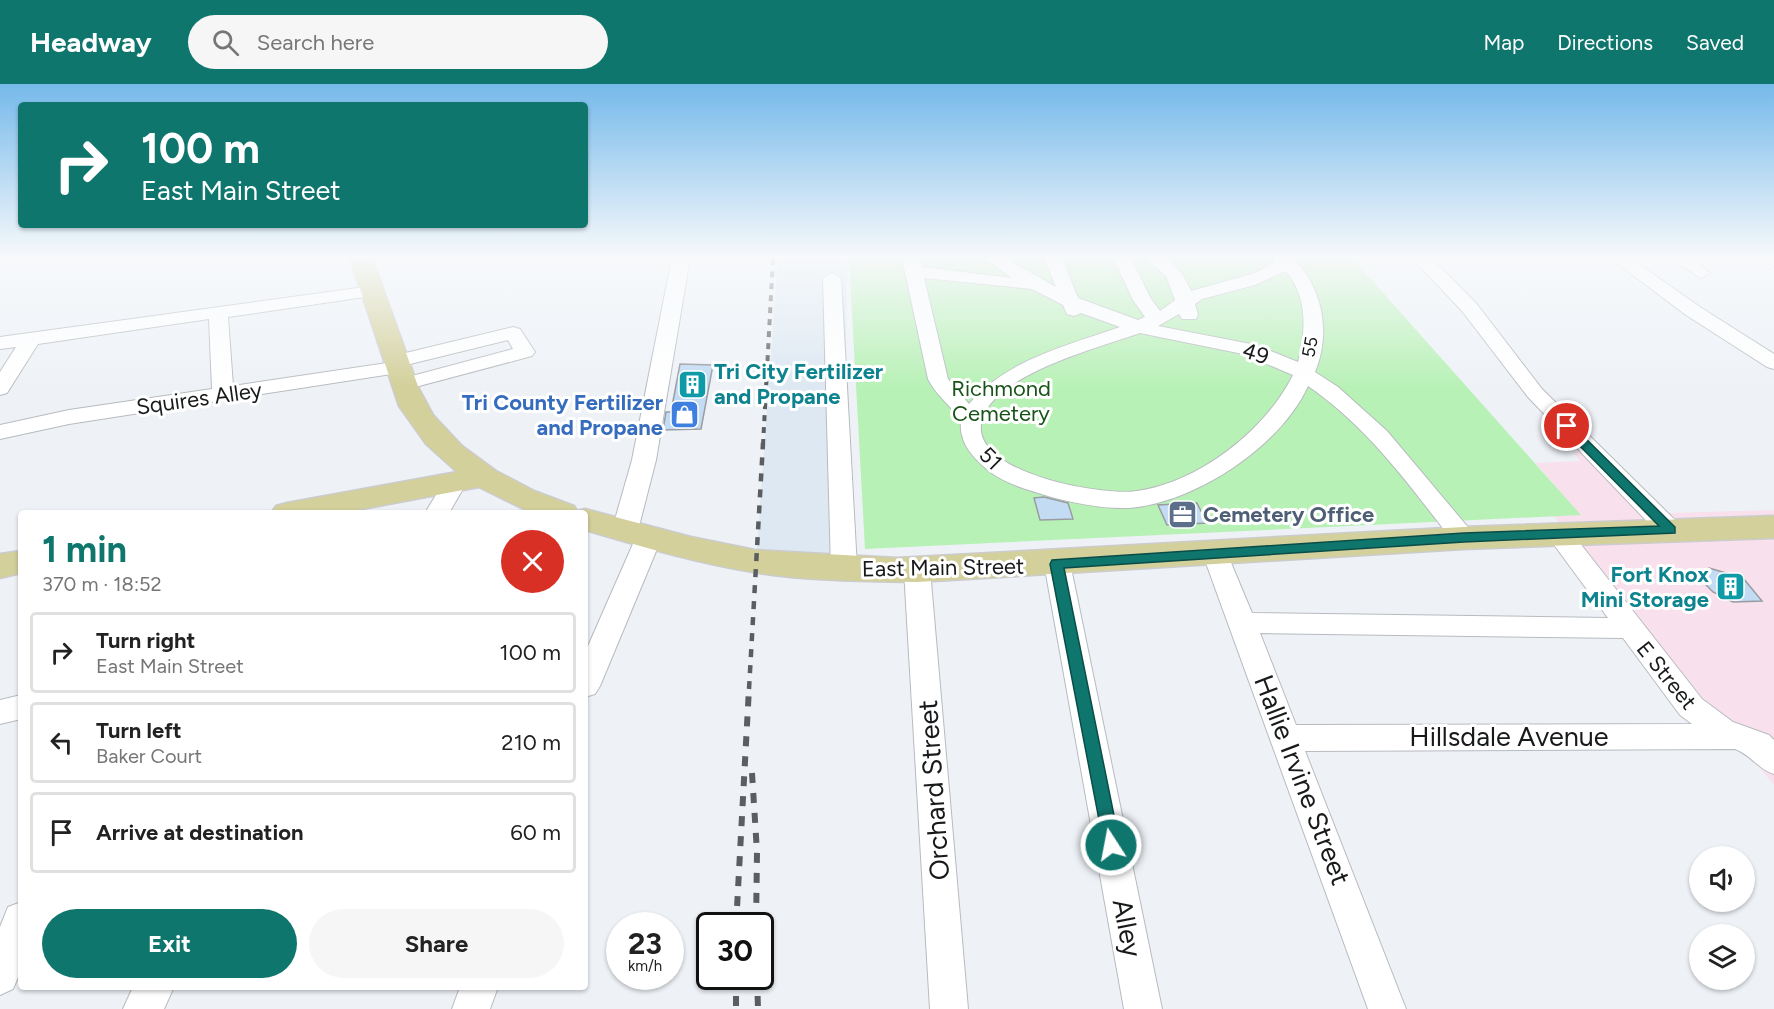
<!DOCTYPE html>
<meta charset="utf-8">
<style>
body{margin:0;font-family:Figtree,sans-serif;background:#f6f6f6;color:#222;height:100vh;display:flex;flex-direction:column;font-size:22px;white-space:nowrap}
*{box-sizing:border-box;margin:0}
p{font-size:20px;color:#767676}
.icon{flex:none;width:33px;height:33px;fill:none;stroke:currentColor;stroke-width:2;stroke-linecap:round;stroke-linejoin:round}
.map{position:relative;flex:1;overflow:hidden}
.panel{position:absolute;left:18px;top:426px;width:570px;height:480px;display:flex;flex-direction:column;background:#fff;border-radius:6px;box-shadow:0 2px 4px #0004}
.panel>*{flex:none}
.top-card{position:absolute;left:18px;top:18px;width:570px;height:126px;border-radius:6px;box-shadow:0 2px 4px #0004;background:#0f766e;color:#fff;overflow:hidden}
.fabs{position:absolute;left:1689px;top:762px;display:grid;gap:12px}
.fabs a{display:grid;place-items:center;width:66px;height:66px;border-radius:50%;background:#fff;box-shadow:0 2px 4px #0004;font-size:30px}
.speed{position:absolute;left:606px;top:828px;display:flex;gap:12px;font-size:30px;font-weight:700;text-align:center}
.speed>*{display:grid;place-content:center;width:78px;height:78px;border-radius:50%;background:#fff;box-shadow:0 2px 4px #0004;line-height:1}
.speed small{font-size:15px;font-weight:400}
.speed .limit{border:3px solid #111;border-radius:9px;background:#fff;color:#111}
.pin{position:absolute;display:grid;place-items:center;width:51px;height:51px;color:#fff;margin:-26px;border:3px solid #fff;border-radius:50%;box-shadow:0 2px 6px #0007}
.me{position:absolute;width:66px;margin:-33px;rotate:349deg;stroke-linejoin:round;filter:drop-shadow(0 0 4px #0008)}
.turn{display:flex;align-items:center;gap:21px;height:126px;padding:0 24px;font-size:27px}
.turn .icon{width:78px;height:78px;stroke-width:2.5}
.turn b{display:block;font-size:42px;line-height:51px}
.round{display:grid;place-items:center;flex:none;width:63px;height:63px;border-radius:32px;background:#f6f6f6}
.summary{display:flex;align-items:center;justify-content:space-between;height:102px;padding:0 24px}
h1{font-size:36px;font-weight:700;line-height:45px;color:#0f766e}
.cta{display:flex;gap:12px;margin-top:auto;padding:12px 24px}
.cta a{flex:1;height:69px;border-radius:36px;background:#0f766e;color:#fff;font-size:24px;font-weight:700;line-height:69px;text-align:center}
.cta a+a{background:#f6f6f6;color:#222}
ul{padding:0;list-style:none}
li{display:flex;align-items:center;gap:18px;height:81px;margin:0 12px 9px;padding:0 12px;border:3px solid #e0e0e0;border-radius:6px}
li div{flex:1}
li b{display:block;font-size:22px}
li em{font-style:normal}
header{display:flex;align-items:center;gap:36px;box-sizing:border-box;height:84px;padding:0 30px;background:#0f766e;color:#fff}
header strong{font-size:28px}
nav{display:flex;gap:33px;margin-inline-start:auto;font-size:21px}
.search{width:420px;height:54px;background:#f6f6f6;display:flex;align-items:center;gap:15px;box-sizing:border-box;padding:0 21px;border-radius:33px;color:#767676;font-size:22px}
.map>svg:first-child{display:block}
.commercial{fill:#f8e0ec}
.built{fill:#dde8f2}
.green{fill:#b8f1b6}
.building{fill:#c3dcf4;stroke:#999da1;stroke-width:1.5}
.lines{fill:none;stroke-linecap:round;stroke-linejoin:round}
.minor-casing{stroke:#b7bbbf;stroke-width:2}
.major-casing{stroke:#cccccd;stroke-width:3}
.minor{fill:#fff;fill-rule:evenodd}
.major{fill:#d3d09b;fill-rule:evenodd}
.rail-far2{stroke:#5b5e60;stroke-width:4;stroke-dasharray:6 6;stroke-linecap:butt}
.rail-far1{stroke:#5b5e60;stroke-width:4.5;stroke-dasharray:8 8;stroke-linecap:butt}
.rail{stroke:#5b5e60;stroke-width:6;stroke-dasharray:10 10;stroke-linecap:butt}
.route{fill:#0f766e;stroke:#0a4d48;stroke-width:1.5}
.labels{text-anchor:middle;stroke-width:6;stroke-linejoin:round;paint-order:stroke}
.far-street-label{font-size:18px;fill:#17191a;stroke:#fff}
.street-label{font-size:22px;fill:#17191a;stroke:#fff}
.culture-label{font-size:22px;font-weight:bold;fill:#0d838f;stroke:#fff;text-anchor:start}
.park-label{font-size:22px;fill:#18541a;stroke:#fff}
.shop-label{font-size:22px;font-weight:bold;fill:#366cbe;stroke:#fff;text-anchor:end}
.service-label{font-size:22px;font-weight:bold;fill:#4e5e75;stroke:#fff;text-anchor:start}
.near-street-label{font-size:27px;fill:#17191a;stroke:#fff}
</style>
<header>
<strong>Headway</strong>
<div class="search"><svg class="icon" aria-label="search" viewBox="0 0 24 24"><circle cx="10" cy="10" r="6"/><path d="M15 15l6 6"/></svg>Search here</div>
<nav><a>Map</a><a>Directions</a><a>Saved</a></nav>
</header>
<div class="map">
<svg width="1774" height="925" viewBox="0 0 1774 925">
<rect width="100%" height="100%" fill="#eef2f7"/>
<polygon class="commercial" points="1599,367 1667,429 1774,426 1774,701 1554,432 1580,431 1536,379 1580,377 1573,368"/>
<polygon class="built" points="778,174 847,174 844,484 756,477"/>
<polygon class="green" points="849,174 1352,174 1581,431 865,465"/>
<g class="building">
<polygon points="680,280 713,281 701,345 663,346 666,328 671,328"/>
<polygon points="1044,413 1068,419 1073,435 1040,436 1034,414"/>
<polygon points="1197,419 1207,439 1167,441 1158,421"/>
<polygon points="1709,484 1743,494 1762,517 1733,518 1713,508 1698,493"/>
</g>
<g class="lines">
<defs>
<g id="minor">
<polygon points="672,174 690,174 656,376 638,446 634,452 625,454 616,452 612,446 632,376"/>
<path d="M902,174H920L922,183L1012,194L984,174H1005L1056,203L1044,174H1062L1078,214L1138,236L1145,233L1133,216L1113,174H1131L1151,215L1160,227L1175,216L1166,192L1145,174L1169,175L1183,191L1191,207L1255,189L1275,178L1274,174H1297L1295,176C1323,206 1331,249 1315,288L1338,303L1387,347L1477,454L1473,460L1464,462L1455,460C1411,403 1368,343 1308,302C1281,362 1195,419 1129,424C1102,425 1074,419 1048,412C1028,406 1006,400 989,387C978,378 965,366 962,351C960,345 962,339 959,334C949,320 936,311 928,295ZM1286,187C1308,213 1306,248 1298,278L1256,261L1158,242L1179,230L1182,235H1196L1198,231L1195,220L1202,215L1255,201ZM924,194L1032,205L1063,221L1067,230L1074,232L1081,229L1120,243C1066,262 1008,275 969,320L948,295ZM1140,249L1243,270L1293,291C1265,347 1199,398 1137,407C1103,413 954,387 985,328C1007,287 1098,264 1140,249Z"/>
<polygon points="1412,174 1431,174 1476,219 1542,305 1679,440 1683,446 1679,452 1670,454 1661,452 1528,313 1462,227"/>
<polygon points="1610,174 1630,174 1700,223 1774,270 1774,285 1767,283 1686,231"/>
<polygon points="1669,174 1690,174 1710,189 1701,194"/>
<polygon points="1761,174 1774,174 1774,182"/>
<polygon points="832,189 841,194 857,484 853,490 844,493 835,490 831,484 823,194"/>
<polygon points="372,202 381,207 378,211 228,233 233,302 387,279 389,273 513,243 520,245 535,268 532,272 404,306 397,304 394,300 397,296 513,265 508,256 406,281 408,283 405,287 398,289 69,340 0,355 0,341 69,326 212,305 209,235 38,260 7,309 0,311 0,288 16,263 0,265 0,253"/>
<polygon points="455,391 463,393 467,398 449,429 425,429 447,393"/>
<path d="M1559,442L1568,444L1702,615L1733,638L1769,651L1774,656V690C1758,685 1751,671 1735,665L1305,667L1406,925H1368L1202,468L1206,462L1215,459L1224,462L1252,529L1608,534L1546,450L1550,444ZM1260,549L1623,554L1680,631L1692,640L1296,641Z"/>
<polygon points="649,445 658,447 662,453 600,602 595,610 585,613 585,569 636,453 640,447"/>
<polygon points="1057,470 1066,473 1070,479 1162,925 1124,925 1044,479 1048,473"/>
<polygon points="917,477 926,480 930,486 968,925 930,925 904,486 908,480"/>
<polygon points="21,611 21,635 0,640 0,616"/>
<polygon points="21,818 21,886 13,905 0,911 0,843 8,823"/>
<polygon points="133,903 174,903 164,925 123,925"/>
<polygon points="460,903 498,903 490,925 452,925"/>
</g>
<g id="major">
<path d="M350,174H372L419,305L433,331L462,362L496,387L534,407L574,422L577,427L585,425L691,453L755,466L897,474L1464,443L1774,432V454L1464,465L917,498C863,497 807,497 753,488C696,479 640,462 585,446V429H532L479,403L341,429H271L276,422L287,419L457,388L426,360L399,322Z"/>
<polygon points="21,467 21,489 0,494 0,470"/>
</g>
</defs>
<use href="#minor" class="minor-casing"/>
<use href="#major" class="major-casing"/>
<use href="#minor" class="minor"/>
<use href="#major" class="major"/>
<polyline class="rail-far2" points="763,361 773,174"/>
<polyline class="rail-far1" points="749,605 763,359"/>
<g class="rail">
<polyline points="752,689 757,768 756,842"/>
<polyline points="736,842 749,604"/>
<polyline points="736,892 736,925"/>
<polyline points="757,892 758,925"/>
</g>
</g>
<linearGradient id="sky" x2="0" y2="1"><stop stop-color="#75b9ea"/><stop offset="0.57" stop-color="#f7f9fb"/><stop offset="1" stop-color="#f7f9fb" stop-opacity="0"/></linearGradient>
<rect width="1774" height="303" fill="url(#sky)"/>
<polygon class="route" points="1563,340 1571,340 1675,443 1675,449 1464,458 1064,484 1120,761 1118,767 1111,769 1105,767 1050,480 1052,476 1464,449 1659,442 1563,345"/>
<defs>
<symbol id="building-square" viewBox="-11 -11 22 22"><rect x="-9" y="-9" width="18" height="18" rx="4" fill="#0f9aa8" stroke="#fff"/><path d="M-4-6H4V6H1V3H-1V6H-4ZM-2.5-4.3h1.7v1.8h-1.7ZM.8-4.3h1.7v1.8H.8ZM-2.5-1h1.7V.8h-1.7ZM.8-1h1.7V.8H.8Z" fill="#fff"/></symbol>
<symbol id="shop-square" viewBox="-11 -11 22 22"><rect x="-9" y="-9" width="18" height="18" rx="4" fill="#3f7fe0" stroke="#fff"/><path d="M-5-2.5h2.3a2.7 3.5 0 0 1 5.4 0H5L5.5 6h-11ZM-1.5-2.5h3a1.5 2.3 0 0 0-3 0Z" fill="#fff"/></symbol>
<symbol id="office-square" viewBox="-11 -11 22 22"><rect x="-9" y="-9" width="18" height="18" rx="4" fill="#5c6f8a" stroke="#fff"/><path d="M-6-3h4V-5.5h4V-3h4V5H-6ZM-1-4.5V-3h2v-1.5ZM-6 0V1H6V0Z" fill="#fff"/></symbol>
</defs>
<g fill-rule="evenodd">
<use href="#building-square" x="676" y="284" width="33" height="33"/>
<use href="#shop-square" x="668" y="314" width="33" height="33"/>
<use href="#office-square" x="1166" y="414" width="33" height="33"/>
<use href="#building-square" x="1714" y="486" width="33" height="33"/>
</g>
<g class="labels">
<g class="far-street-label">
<text transform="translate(1310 263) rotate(-80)" y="6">55</text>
</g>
<g class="street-label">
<text transform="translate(1256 269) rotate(18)" y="8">49</text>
<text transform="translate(199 314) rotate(-8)" y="8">Squires Alley</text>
<text transform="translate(991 374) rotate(45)" y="8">51</text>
<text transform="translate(943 483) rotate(-1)" y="8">East Main Street</text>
<text transform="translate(1667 591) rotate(51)" y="8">E Street</text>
</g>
<g class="culture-label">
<text x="714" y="295">Tri City Fertilizer<tspan x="714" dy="25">and Propane</tspan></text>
<text x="1709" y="498" text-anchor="end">Fort Knox<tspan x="1709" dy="25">Mini Storage</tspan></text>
</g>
<g class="park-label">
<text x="1001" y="312">Richmond<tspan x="1001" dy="25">Cemetery</tspan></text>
</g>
<g class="shop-label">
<text x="663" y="326">Tri County Fertilizer<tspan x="663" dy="25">and Propane</tspan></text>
</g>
<g class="service-label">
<text x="1203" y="438">Cemetery Office</text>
</g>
<g class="near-street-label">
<text x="1509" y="662">Hillsdale Avenue</text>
<text transform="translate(1302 696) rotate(69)" y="9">Hallie Irvine Street</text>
<text transform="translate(934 706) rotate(-94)" y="9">Orchard Street</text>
<text transform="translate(1127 844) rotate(79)" y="9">Alley</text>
</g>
</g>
</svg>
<div class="fabs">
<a><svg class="icon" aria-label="sound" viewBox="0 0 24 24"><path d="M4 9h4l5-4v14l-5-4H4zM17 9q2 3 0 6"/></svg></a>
<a><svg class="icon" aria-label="layers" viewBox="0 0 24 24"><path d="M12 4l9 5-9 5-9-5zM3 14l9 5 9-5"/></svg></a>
</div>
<div class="speed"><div>23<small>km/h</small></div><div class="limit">30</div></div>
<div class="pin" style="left:1567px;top:342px;background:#d93025"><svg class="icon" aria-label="arrive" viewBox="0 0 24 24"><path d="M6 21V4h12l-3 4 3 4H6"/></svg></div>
<svg class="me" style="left:1111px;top:761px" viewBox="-20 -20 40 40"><circle r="17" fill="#0f766e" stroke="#fff" stroke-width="3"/><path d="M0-11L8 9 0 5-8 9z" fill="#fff"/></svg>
<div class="top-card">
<div class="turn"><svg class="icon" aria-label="right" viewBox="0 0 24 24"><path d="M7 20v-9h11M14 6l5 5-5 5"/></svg><div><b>100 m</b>East Main Street</div></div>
</div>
<section class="panel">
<div class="summary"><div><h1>1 min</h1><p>370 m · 18:52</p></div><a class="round" style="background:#d93025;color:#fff"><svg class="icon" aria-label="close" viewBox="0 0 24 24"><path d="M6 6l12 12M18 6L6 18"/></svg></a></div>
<ul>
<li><svg class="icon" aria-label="right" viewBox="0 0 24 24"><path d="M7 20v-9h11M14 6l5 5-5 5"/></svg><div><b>Turn right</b><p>East Main Street</p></div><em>100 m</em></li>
<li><svg class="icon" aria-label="left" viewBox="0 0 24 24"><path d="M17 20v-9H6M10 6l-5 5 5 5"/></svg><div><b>Turn left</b><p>Baker Court</p></div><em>210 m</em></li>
<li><svg class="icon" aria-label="arrive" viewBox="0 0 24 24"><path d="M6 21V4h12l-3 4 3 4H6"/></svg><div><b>Arrive at destination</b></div><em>60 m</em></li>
</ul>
<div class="cta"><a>Exit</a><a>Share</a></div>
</section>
</div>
